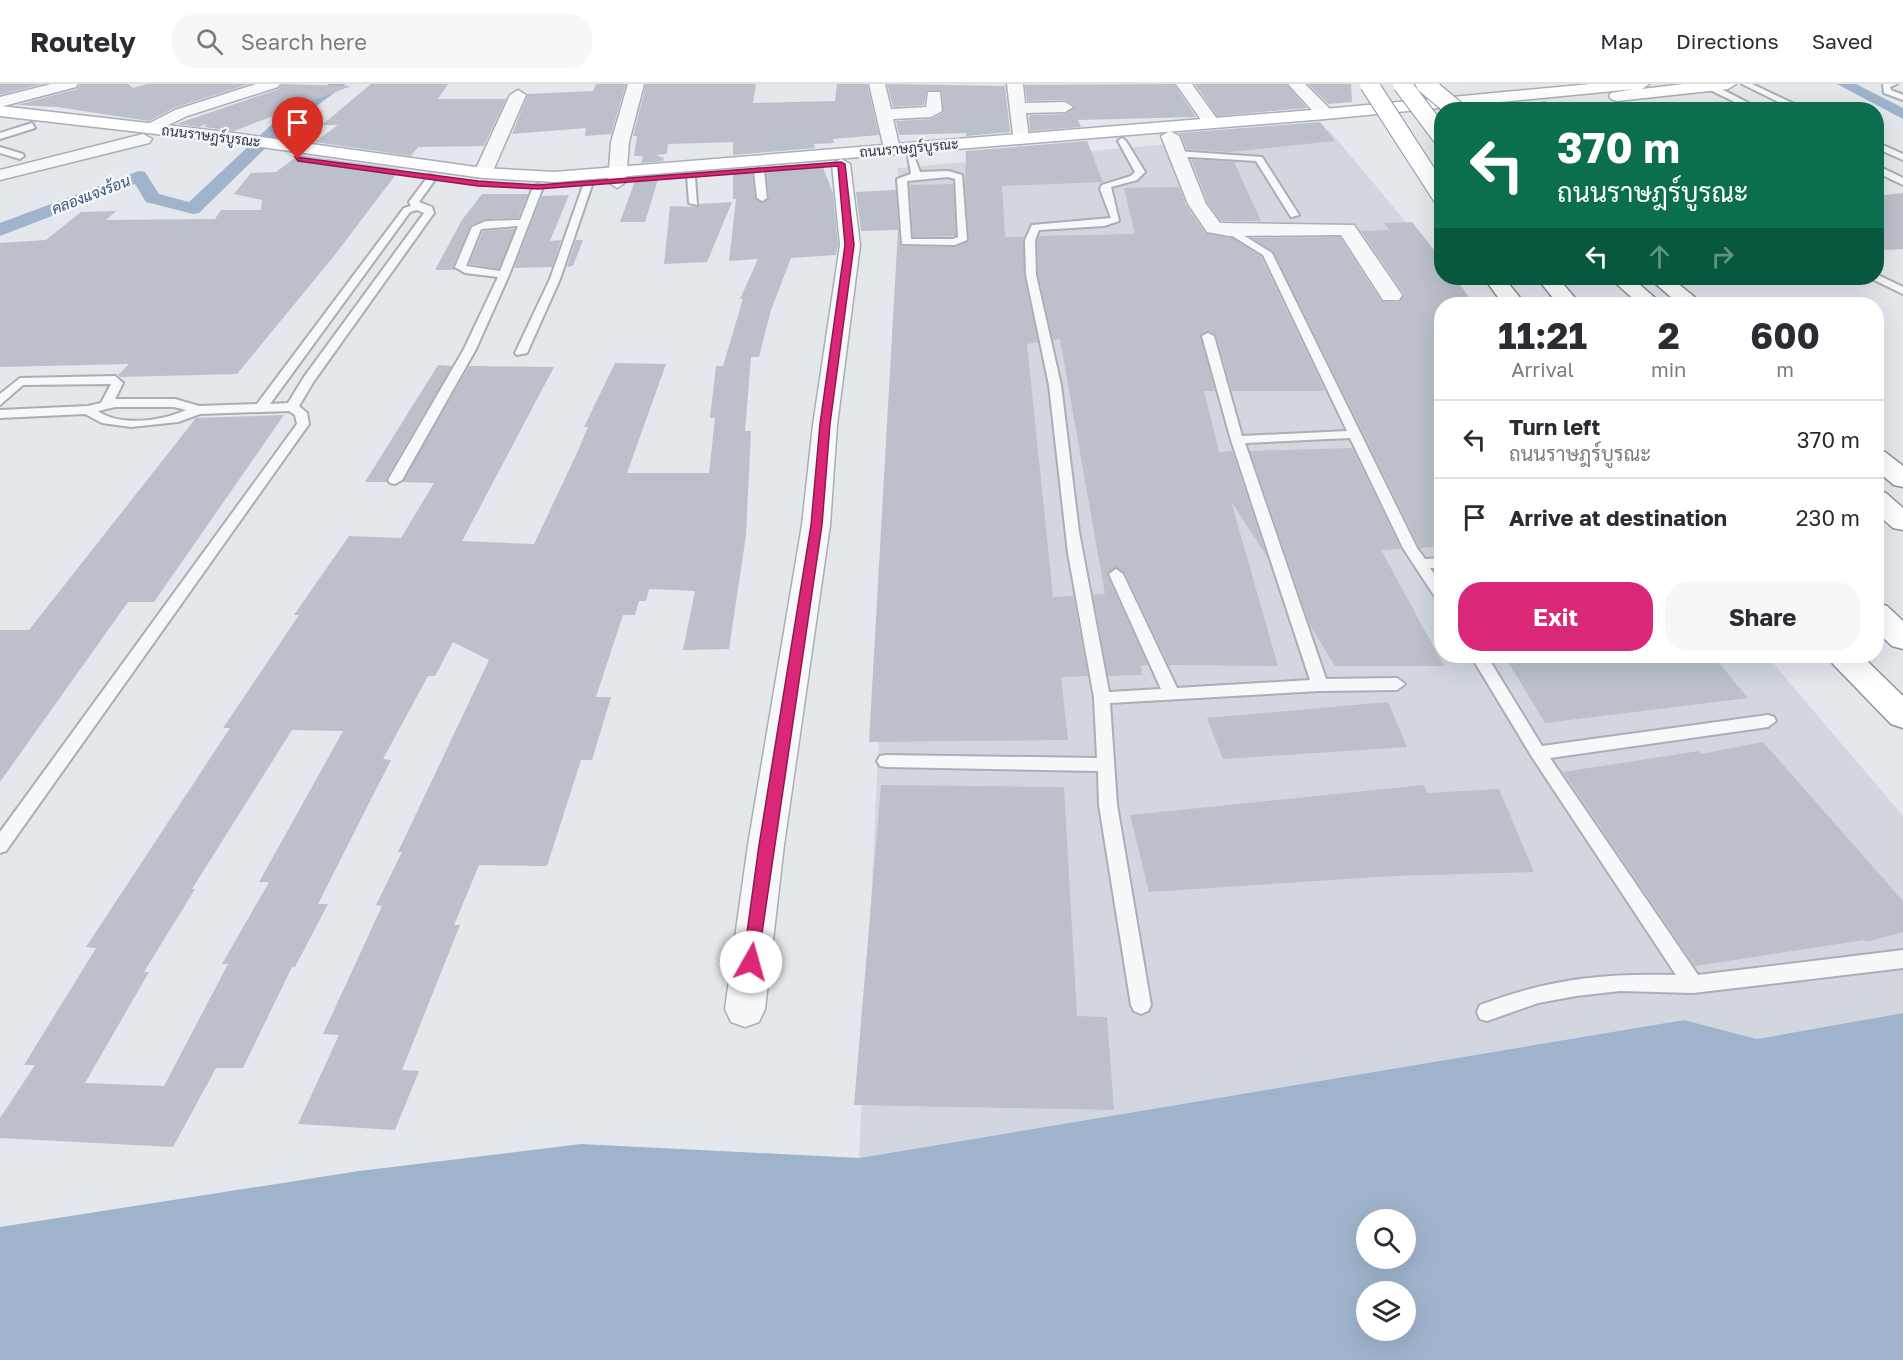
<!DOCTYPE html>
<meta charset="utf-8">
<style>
body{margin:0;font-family:"Golos Text",Sarabun,sans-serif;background:#f7f7f7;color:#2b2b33;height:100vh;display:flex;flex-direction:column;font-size:22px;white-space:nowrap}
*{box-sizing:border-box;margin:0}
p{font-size:20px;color:#7c7c81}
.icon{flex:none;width:33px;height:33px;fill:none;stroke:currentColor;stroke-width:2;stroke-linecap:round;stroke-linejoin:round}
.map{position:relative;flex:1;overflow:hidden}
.drawer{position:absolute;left:1434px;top:213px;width:450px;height:366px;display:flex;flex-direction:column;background:#fff;border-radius:24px;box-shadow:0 6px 24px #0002}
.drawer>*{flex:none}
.top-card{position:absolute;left:1434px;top:18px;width:450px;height:183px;border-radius:24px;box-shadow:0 6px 24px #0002;background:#0b6e4f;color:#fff;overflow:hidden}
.buttons{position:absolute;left:1356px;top:1125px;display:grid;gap:12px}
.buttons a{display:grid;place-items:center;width:60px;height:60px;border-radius:50%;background:#fff;box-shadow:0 6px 24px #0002;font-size:30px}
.pin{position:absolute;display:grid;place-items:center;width:51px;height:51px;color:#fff;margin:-62px -26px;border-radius:50% 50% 50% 0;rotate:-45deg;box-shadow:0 0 6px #0007}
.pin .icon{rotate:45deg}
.me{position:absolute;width:66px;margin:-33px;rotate:7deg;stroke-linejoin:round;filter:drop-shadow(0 0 4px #0008)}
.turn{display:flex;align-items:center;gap:21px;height:126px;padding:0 24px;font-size:27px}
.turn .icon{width:78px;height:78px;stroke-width:2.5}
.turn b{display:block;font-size:42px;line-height:51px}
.lanes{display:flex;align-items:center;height:57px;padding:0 24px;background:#0003;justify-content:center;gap:30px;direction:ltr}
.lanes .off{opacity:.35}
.eta{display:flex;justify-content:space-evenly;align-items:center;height:102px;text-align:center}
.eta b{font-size:36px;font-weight:700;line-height:42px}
.action{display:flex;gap:12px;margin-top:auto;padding:12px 24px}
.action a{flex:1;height:69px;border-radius:24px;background:#db2777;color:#fff;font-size:24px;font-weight:700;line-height:69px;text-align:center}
.action a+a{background:#f7f7f7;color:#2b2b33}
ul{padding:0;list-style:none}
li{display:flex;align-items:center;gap:18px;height:78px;padding:0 24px;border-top:2px solid #e1e1e2}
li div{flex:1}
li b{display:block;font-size:22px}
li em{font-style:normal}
header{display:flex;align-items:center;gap:36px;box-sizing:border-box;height:84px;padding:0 30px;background:#fff;border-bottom:2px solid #e1e1e2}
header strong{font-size:28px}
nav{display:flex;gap:33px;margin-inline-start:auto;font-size:21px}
.search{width:420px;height:54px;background:#f7f7f7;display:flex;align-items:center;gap:15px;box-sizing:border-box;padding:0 21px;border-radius:24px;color:#7c7c81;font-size:22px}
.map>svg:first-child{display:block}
.built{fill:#d2d6de}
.water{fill:#9fb4cc;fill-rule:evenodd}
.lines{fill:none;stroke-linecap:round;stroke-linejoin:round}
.canal{fill:#9fb4cc;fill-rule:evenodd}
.building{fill:#bbc0ca;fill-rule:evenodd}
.lane-casing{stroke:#a9aeb7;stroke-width:4}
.street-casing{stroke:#a9aeb7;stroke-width:3}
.secondary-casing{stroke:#a9aeb7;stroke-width:3}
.highway-casing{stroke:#8b94a3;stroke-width:3}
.lane{fill:#f7f8fa;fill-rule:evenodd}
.street{fill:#f7f8fa;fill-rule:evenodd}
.secondary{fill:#fff;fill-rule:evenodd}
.highway{fill:#fff;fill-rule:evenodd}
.highway-bridge-casing{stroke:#8b94a3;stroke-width:20;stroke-linecap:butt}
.highway-bridge{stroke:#fff;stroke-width:18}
.route{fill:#db2777;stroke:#8e194d;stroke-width:1.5}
.labels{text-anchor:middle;stroke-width:5;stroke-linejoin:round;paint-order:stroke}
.far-street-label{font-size:14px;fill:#2b3445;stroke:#f4f6f9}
.far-water-label{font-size:15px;font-style:italic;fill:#34527a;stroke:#f4f6f9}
</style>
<header>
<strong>Routely</strong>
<div class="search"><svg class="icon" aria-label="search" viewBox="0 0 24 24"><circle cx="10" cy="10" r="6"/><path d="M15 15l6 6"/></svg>Search here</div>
<nav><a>Map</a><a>Directions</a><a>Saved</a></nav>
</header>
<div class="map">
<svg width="1903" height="1276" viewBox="0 0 1903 1276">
<rect width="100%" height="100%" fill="#e4e7ec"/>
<polygon class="built" points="1329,46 1441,180 1442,194 1453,194 1475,220 1442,220 1442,572 1767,572 1903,732 1903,929 1757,955 1684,936 859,1074 902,164 898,84"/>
<path class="water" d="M1903,929V1276H0V1143L359,1087L581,1060L859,1074L1684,936L1757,955ZM1366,1136H1406V1174H1366ZM1366,1208H1406V1246H1366Z"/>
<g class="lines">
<g class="canal">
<polygon points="329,0 346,0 282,48 199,129 193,130 146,118 135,100 0,152 0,139 139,87 145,88 159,110 189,118 270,42"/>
<polygon points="1837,0 1856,0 1903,24 1903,35"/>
</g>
</g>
<g class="building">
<polygon points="0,0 42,0 0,11"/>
<polygon points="80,0 128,0 133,4 147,0 249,0 174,24 149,37 57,23 17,21 77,5"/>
<polygon points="282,0 351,2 234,47 204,43 206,40 199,43 176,40 279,5"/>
<polygon points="371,0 448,0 438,15 506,15 484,62 418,63 411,72 315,58 338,41 322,41"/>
<polygon points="596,0 626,0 611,50 585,52 586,44 512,50 528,10 593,7"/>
<polygon points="646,0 756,0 753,19 835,17 837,0 867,0 879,51 833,55 834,59 814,60 815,64 733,71 733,58 668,60 667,70 656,71 664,74 663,77 641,79 643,72 634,72 637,52 633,52"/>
<polygon points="887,0 1005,2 1010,48 966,52 966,49 899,51 896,37 931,35 943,29 942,8 927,6 924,21 893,23"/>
<polygon points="1170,0 1174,0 1196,33 1078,36 1081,43 1030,47 1029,31 1065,30 1075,22 1065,16 1027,17 1025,1"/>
<polygon points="1195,0 1286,0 1307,24 1217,32"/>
<polygon points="1308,0 1351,0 1352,18 1328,20"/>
<polygon points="1320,38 1335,57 1230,68 1187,65 1179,49"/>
<polygon points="1087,57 1103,98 1002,102 1005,153 1024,153 1024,191 1038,258 1027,260 1053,513 1073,512 1088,592 1061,593 1068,656 869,658 898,146 861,147 856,108 896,106 900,162 956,163 969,156 965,99 966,67"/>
<polygon points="299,71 400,85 334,172 237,290 120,293 118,291 129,280 0,283 0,159 46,156 81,128 116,127 106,136 215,135 221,126 261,126 262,116 234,110 251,89 276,88"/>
<polygon points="1191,75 1234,78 1261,137 1221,137 1208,119"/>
<path d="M821,79L833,109L838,161L836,171L791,174L771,226L759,273H751L745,347H751L746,451L729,565L683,566L695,507L649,505L646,517H639L635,531H623L596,613H611L592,676H581L547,782L479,781L454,841H460L402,986L419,987L395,1046L298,1040L339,951L323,950L382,822L376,821L402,768H398L489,576L453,558L435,592H428L383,675L391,676L318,820H328L295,883H292L243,984H216L173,1063L0,1054V1034L35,981H24L96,864L86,863L230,644H223L299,531H294L349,452L401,454L434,399L402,398L469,282L554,283L462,457L534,460L577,369L588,343H584L615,279L666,280L627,389H709L715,334H710L716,282H723L743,215H740L758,175L729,177L736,115H733V86L755,84L752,87L755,114L763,119L769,114L766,87L762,83ZM292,646L343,647L259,798H269L222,880H228L164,1002L85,999L149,888H144L195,805H192Z"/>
<polygon points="659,92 645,138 620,138 636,94"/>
<polygon points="953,100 956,152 913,153 910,101"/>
<polygon points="1179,103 1186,121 1205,149 1232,154 1261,173 1325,307 1232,307 1216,251 1209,247 1200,251 1215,307 1204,307 1219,368 1232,367 1267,473 1231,417 1278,582 1169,581 1125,489 1116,483 1107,491 1148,581 1141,581 1142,591 1108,592 1093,511 1105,510 1060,255 1053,256 1038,191 1037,156 1039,152 1135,150 1124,104"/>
<polygon points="1903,109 1903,165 1886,166 1876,161 1876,112"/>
<polygon points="482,110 528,110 518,134 486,135 471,141 453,182 455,186 435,186 462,136"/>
<polygon points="569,111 550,157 561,156 552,183 514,184 542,112"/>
<polygon points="732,118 707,178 664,180 670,122 696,123 699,120"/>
<polygon points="1412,138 1442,176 1442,194 1455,194 1474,220 1442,220 1442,462 1420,464 1274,168 1252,154 1340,153 1381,217 1399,218 1404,210 1361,147 1389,146 1384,139"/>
<polygon points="515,145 499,185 469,180 483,147"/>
<polygon points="576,156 583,156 573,182 567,183"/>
<polygon points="438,281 452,282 386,395 387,398 365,398"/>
<polygon points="284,331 154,518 128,518 0,698 0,546 29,546 196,334"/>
<polygon points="1352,364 1401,465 1381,466 1444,582 1335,582 1310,541 1250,367"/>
<polygon points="1541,572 1713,572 1748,614 1545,639 1507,576"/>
<polygon points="1388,618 1407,663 1223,675 1207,634"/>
<polygon points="1763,658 1903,817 1903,848 1866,858 1864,856 1695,882 1563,688 1699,667 1701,670"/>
<polygon points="881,701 1064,703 1077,932 1107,933 1114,1026 854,1021"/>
<polygon points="1424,701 1427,709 1499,705 1534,788 1393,792 1149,808 1130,731"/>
</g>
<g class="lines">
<defs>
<g id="lane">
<polygon points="1708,0 1712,0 1762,26 1751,26 1706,4"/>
<polygon points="1742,0 1752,0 1807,26 1795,26"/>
<polygon points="1883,0 1897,0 1890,3 1891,6 1903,11 1903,16 1884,9"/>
<polygon points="1544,19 1554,26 1544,26 1540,21"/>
<polygon points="32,39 35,44 0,55 0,49"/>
<polygon points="1122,54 1126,57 1145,88 1137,96 1111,103 1119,137 1104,142 1039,146 1035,156 1036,191 1061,301 1079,448 1109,608 1161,605 1109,490 1116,485 1123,490 1177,604 1310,596 1231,356 1202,252 1208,249 1214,252 1242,352 1347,347 1263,171 1226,148 1226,144 1232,144 1272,169 1417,464 1425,475 1442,474 1442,484 1430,484 1442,501 1442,518 1437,516 1403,464 1350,354 1245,359 1326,595 1397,594 1405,600 1397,606 1320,607 1110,619 1117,721 1151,921 1148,927 1141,930 1134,927 1131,921 1099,721 1098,687 886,683 880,682 877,677 880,672 886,671 1097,674 1094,614 1068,469 1049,301 1026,191 1025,156 1032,141 1111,134 1100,105 1102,101 1131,92 1135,88 1118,57"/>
<polygon points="1876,58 1903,70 1903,76 1876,64"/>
<polygon points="0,63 23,70 24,72 20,75 0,69"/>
<polygon points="1177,67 1262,73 1299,131 1291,133 1256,77 1174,72 1173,70"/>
<path d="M908,72H914L920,88L948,87L962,91L967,156L955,161L902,160L897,95L911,90ZM948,93L955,95L958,153L953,155H911L907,97Z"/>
<polygon points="1876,81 1903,94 1903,101 1876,88"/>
<polygon points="759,84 764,87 767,114 762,117 757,114 754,87"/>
<path d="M429,91L437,93L419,118L432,123L434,129L314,297L299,322L307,329L309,340L6,767L0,769V748L297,340L295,331L289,327L200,330L178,338L131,343L102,339L85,330L0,334V326L88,322L101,319L111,300L23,301L0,321V310L20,294L115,292L123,299L115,315H175L199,322L257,320L404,124L411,122L409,118ZM417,126L424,129L304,293L288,319L270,320L410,128ZM115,323H174L186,326C162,337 120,343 98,327Z"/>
<polygon points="687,91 695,93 697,121 689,119"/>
<polygon points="584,99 592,101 560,195 527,269 517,271 515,269 550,195"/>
<path d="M538,100L543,103L509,191L476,265L402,396L395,400L390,399L388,396L464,265L498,193L465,189L455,183L472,143L486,137L520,136L533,103ZM518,142L500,187L466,182L481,145Z"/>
<polygon points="1876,190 1903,203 1903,210 1872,195 1871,194 1876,194"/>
<path d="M1471,572H1487L1542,662L1768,631L1774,633L1776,637L1768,643L1550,674L1698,891L1903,866V884L1693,909L1620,907L1576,912L1538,919L1487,937L1480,935L1477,928L1480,921C1550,895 1601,889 1676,891L1532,673Z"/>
</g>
<g id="street">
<polygon points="51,0 78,0 76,3 0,23 0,13"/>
<polygon points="256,0 280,0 278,3 187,32 154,48 142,48 140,44 175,26"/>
<polygon points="628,0 644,0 629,58 626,98 617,104 608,98 611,58"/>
<polygon points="869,0 885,0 891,25 926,23 928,8 940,8 942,27 931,33 893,35 900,65 891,70 885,69"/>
<polygon points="1007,0 1023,0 1025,19 1065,18 1073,23 1065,28 1026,29 1029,55 1020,60 1014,59"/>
<polygon points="1176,0 1192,0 1220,39 1218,43 1206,43"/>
<polygon points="1288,0 1305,0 1331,26 1333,30 1331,34 1319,34"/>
<polygon points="518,6 526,11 492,89 489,93 477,93 474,89 510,11"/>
<polygon points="1170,47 1179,52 1206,120 1220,139 1354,141 1402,211 1399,216 1383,216 1341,151 1229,152 1207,148 1188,120 1161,52"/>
<polygon points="143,50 152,55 149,59 0,96 0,86"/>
<polygon points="841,75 850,80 860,161 837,341 830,441 784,761 765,925 759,938 745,943 731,938 725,925 748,761 802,441 813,341 840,161 832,80"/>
</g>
<polygon id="secondary" points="1591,0 1649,0 1642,5 1684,0 1736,0 1728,5 1617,17 1611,15 1609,12 1611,9 1634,5 1325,35 555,98 483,94 226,58 0,32 0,22 226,48 483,84 555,88 1325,25"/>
<g id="highway">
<polygon points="1484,194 1504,194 1525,220 1503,220"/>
<polygon points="1537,194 1558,194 1580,220 1558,220"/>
<polygon points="1610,194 1632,194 1662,220 1639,220"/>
<polygon points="1649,194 1671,194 1703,220 1679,220"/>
<polygon points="1876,365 1885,368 1903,382 1903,403 1894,401 1876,386"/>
<polygon points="1876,407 1886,409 1903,424 1903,446 1893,444 1876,429"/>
<polygon points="1876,519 1887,522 1903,537 1903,565 1892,562 1876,547"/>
<polygon points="1829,572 1862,572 1903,612 1903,644 1891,640 1833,580"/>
</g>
</defs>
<use href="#lane" class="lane-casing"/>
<use href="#street" class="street-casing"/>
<use href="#secondary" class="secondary-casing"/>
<use href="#highway" class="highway-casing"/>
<use href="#lane" class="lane"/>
<use href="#street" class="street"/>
<use href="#secondary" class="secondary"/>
<use href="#highway" class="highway"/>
<defs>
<g id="highway-bridge">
<polyline points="1369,0 1442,113"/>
<polyline points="1402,0 1442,53"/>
<polyline points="1425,0 1456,26"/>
</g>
</defs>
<use href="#highway-bridge" class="highway-bridge-casing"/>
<use href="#highway-bridge" class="highway-bridge"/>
</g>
<polygon class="route" points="295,73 478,97 538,101 841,78 845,80 854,161 830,340 822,441 757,883 745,883 743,878 759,761 811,441 820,340 845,161 838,82 538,105 478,102 298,77"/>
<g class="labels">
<g class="far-street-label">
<text transform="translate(211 52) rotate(7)" y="5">ถนนราษฎร์บูรณะ</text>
<text transform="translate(909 64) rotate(-5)" y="5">ถนนราษฎร์บูรณะ</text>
</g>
<g class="far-water-label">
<text transform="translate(91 111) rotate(-21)" y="5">คลองแจงร้อน</text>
</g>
</g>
</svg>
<div class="buttons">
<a><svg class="icon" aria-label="search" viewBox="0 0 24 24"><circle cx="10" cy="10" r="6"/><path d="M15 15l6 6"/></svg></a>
<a><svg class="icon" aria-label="layers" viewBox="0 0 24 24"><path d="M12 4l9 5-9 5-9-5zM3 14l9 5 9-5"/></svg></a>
</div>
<div class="pin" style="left:298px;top:75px;background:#d93025"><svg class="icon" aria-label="arrive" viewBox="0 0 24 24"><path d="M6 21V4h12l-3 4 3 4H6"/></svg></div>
<svg class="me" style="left:751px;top:878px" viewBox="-20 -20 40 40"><circle r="19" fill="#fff"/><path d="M0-13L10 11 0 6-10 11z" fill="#db2777"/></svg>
<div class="top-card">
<div class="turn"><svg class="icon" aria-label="left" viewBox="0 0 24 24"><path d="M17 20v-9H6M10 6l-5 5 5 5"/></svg><div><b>370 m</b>ถนนราษฎร์บูรณะ</div></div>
<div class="lanes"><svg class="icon" aria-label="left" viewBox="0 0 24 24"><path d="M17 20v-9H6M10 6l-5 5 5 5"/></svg><svg class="icon off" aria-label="ahead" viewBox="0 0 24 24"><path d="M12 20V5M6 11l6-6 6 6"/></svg><svg class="icon off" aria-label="right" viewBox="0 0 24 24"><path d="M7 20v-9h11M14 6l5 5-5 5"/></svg></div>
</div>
<section class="drawer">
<div class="eta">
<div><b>11:21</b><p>Arrival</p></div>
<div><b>2</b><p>min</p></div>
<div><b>600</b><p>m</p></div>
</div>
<ul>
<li><svg class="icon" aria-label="left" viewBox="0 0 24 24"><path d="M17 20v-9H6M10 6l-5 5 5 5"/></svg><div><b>Turn left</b><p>ถนนราษฎร์บูรณะ</p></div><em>370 m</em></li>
<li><svg class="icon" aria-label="arrive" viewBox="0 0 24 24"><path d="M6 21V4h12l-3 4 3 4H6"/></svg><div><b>Arrive at destination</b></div><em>230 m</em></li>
</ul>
<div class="action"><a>Exit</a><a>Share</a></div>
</section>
</div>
